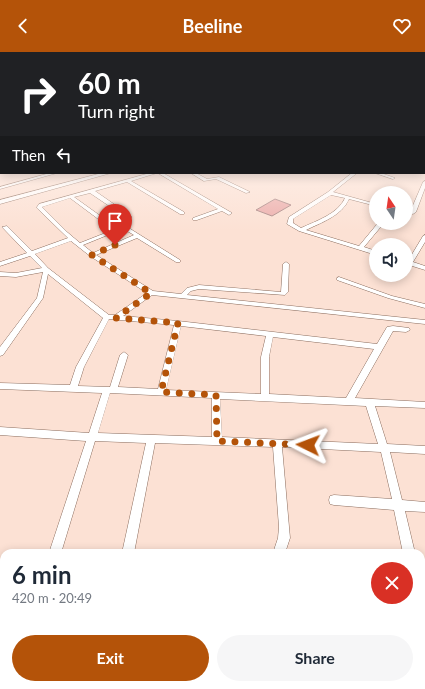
<!DOCTYPE html>
<meta charset="utf-8">
<style>
body{margin:0;font-family:Lato,sans-serif;background:#f6f6f7;color:#1f2937;height:100vh;display:flex;flex-direction:column;font-size:15px;white-space:nowrap}
*{box-sizing:border-box;margin:0}
p{font-size:13px;color:#747a83}
.icon{flex:none;width:22px;height:22px;fill:none;stroke:currentColor;stroke-width:2;stroke-linecap:round;stroke-linejoin:round}
.map{position:relative;flex:1;overflow:hidden}
.panel{position:absolute;left:0px;top:497px;width:425px;height:140px;display:flex;flex-direction:column;background:#fff;border-radius:12px 12px 0 0;box-shadow:0 2px 10px #0003}
.panel>*{flex:none}
.banner{position:absolute;left:0px;top:0px;width:425px;height:122px;box-shadow:0 2px 10px #0003;background:#202124;color:#fff;overflow:hidden}
.needle{width:26px;rotate:347deg}
.buttons{position:absolute;left:369px;top:134px;display:grid;gap:8px}
.buttons a{display:grid;place-items:center;width:44px;height:44px;border-radius:50%;background:#fff;box-shadow:0 2px 10px #0003;font-size:20px}
.pin{position:absolute;display:grid;place-items:center;width:34px;height:34px;color:#fff;margin:-41px -17px;border-radius:50% 50% 50% 0;rotate:-45deg;box-shadow:0 0 4px #0007}
.pin .icon{rotate:45deg}
.me{position:absolute;width:44px;margin:-22px;rotate:273deg;stroke-linejoin:round;filter:drop-shadow(0 0 3px #0008)}
.turn{display:flex;align-items:center;gap:14px;height:84px;padding:0 12px;font-size:18px}
.turn .icon{width:52px;height:52px;stroke-width:2.5}
.turn b{display:block;font-size:28px;line-height:34px}
.then{display:flex;align-items:center;height:38px;padding:0 12px;background:#0003;gap:8px;font-size:15px}
.round{display:grid;place-items:center;flex:none;width:42px;height:42px;border-radius:21px;background:#f6f6f7}
.summary{display:flex;align-items:center;justify-content:space-between;height:68px;padding:0 12px}
h1{font-size:24px;font-weight:700;line-height:30px}
.button{display:flex;gap:8px;margin-top:auto;padding:8px 12px}
.button a{flex:1;height:46px;border-radius:24px;background:#b45309;color:#fff;font-size:16px;font-weight:700;line-height:46px;text-align:center}
.button a+a{background:#f6f6f7;color:#1f2937}
header{display:flex;justify-content:space-between;align-items:center;height:52px;padding:0 12px;background:#b45309;color:#fff;font-size:18px;font-weight:700}
.map>svg:first-child{display:block}
.building{fill:#ecaeac;stroke:#a98684}
.lines{fill:none;stroke-linecap:round;stroke-linejoin:round}
.minor-casing{stroke:#8b6d5e;stroke-width:1}
.tertiary-casing{stroke:#8b6d5e;stroke-width:1}
.minor{fill:#fff;fill-rule:evenodd}
.tertiary{fill:#fff;fill-rule:evenodd}
.route{stroke:#b45309;stroke-width:7;stroke-dasharray:0 12.6}
</style>
<header><svg class="icon" aria-label="back" viewBox="0 0 24 24"><path d="M15 5l-7 7 7 7"/></svg>Beeline<svg class="icon" aria-label="heart" viewBox="0 0 24 24"><path d="M12 20l-8-8c-3-5 5-10 8-4 3-6 11-1 8 4z"/></svg></header>
<div class="map">
<svg width="425" height="637" viewBox="0 0 425 637">
<rect width="100%" height="100%" fill="#fce1d4"/>
<polygon class="building" points="275,147 291,153 272,164 256,158"/>
<g class="lines">
<defs>
<g id="minor">
<polygon points="50,121 57,121 0,137 0,135"/>
<path d="M150,121H157L131,129L184,160V162H180L127,130L95,139L131,164V166H127L90,141L74,145L120,178L83,193L93,201L134,183L122,176L121,175L124,173L180,208V210H176L137,186L96,203L153,239L181,242L187,236L199,233L281,240L283,212L286,210L289,212L288,240L285,243L199,237L191,239L187,243L425,268V272L152,243L123,264L178,269L377,292L387,275L393,274L409,276L410,278L406,280L393,279L355,346L425,350V356L375,354L387,392L425,394V402L390,400L402,448L425,450V460L405,459L415,501H403L394,458L334,453L330,452L329,448L330,444L334,443L392,447L381,400L282,395L289,475L290,486L285,501H273L278,486L279,475L273,395L155,391L134,501H122L146,391L95,389L61,501H49L86,389L0,383V375L89,381L102,341L0,337V331L70,333L76,315L103,266L48,222L43,246L3,303L0,304V295L37,246L43,220L16,225L0,224V220L16,221L42,216L30,204L0,214V210L27,201L2,175L7,174L32,199L68,186L37,156V155L39,152ZM70,146L113,178L80,191L67,180L42,155ZM71,189L90,204L147,241L115,263H109L48,216L35,202ZM109,267L174,273L158,337L118,335L128,303L124,300L120,303L110,335L78,334L84,315ZM181,274L266,284L261,305V342L166,338ZM273,285L374,297L346,346L269,342V305ZM110,341L212,346V385L98,381ZM220,347L366,354L378,392L222,385Z"/>
<polygon points="158,121 163,121 232,161 229,163 222,159 197,168 193,168 193,166 218,157"/>
<polygon points="191,121 196,121 207,127 219,125 250,140 246,141 216,127 204,129"/>
<path d="M352,121H357L333,140L376,152V154L349,147C342,164 320,171 306,178L359,194L378,171H384L364,195L376,199V203L299,179L287,172L289,165L328,140ZM331,143L345,146C338,162 316,169 301,176L293,171V167Z"/>
<polygon points="375,121 381,121 395,126 393,127"/>
<polygon points="425,129 425,136 416,160 413,162 406,160 406,158 411,158 423,130"/>
<polygon points="425,183 425,190 413,210 425,214 425,218 406,212 406,208 408,209 423,184"/>
<polygon points="339,225 392,244 425,252 425,256 388,246 337,228 337,226"/>
<polygon points="421,551 425,552 425,581 421,580"/>
<polygon points="7,633 21,633 19,637 5,637"/>
<polygon points="94,633 108,633 107,637 93,637"/>
<polygon points="223,633 271,633 273,637 222,637"/>
</g>
<polygon id="tertiary" points="102,121 111,121 0,152 0,148"/>
</defs>
<use href="#minor" class="minor-casing"/>
<use href="#tertiary" class="tertiary-casing"/>
<use href="#minor" class="minor"/>
<use href="#tertiary" class="tertiary"/>
</g>
<linearGradient id="sky" x2="0" y2="1"><stop stop-color="#7bb8dd"/><stop offset="0.5" stop-color="#fef2ec"/><stop offset="1" stop-color="#fef2ec" stop-opacity="0"/></linearGradient>
<rect width="425" height="178" fill="url(#sky)"/>
<g class="lines">
<polyline class="route" points="115,193 92,203 151,241 116,266 178,271 161,340 216,343 217,389 308,393"/>
</g>
</svg>
<div class="buttons">
<a><svg class="needle" viewBox="-14 -14 28 28"><path d="M0-13l5 13h-10z" fill="#e53935"/><path d="M0 13l5-13h-10z" fill="#747a83"/></svg></a>
<a><svg class="icon" aria-label="sound" viewBox="0 0 24 24"><path d="M4 9h4l5-4v14l-5-4H4zM17 9q2 3 0 6"/></svg></a>
</div>
<div class="pin" style="left:115px;top:193px;background:#d93025"><svg class="icon" aria-label="arrive" viewBox="0 0 24 24"><path d="M6 21V4h12l-3 4 3 4H6"/></svg></div>
<svg class="me" style="left:308px;top:393px" viewBox="-20 -20 40 40"><path d="M0-17L14 15 0 8-14 15z" fill="#b45309" stroke="#fff" stroke-width="4"/></svg>
<div class="banner">
<div class="turn"><svg class="icon" aria-label="right" viewBox="0 0 24 24"><path d="M7 20v-9h11M14 6l5 5-5 5"/></svg><div><b>60 m</b>Turn right</div></div>
<div class="then">Then<svg class="icon" aria-label="left" viewBox="0 0 24 24"><path d="M17 20v-9H6M10 6l-5 5 5 5"/></svg></div>
</div>
<section class="panel">
<div class="summary"><div><h1>6 min</h1><p>420 m · 20:49</p></div><a class="round" style="background:#d93025;color:#fff"><svg class="icon" aria-label="close" viewBox="0 0 24 24"><path d="M6 6l12 12M18 6L6 18"/></svg></a></div>
<div class="button"><a>Exit</a><a>Share</a></div>
</section>
</div>
